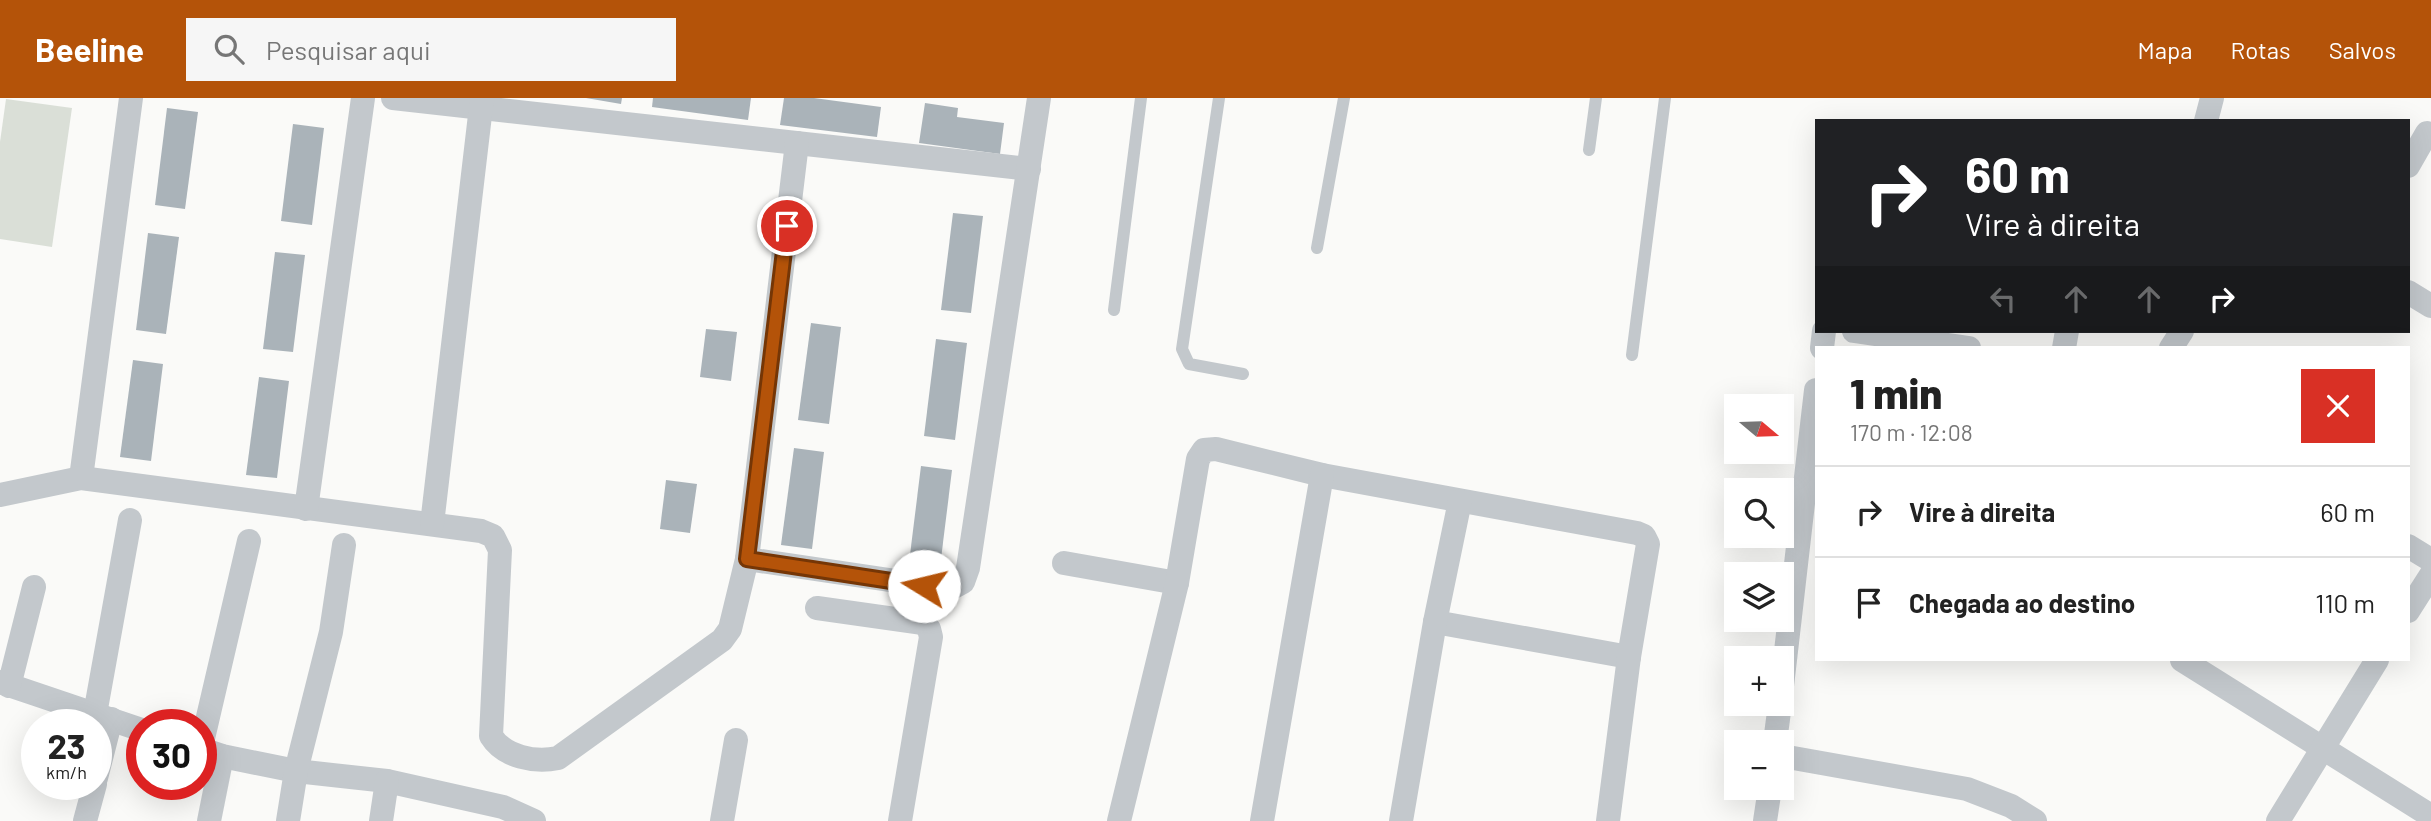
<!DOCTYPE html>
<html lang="pt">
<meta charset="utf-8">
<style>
body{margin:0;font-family:Barlow,sans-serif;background:#f6f6f6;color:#222;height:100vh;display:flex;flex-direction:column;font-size:26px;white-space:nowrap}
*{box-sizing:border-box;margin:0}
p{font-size:23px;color:#767676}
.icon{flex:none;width:38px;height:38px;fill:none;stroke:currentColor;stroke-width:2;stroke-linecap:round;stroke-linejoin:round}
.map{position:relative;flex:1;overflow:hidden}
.drawer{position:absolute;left:1815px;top:248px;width:595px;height:315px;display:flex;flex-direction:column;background:#fff;border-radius:0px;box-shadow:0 7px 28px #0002}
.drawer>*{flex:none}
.hud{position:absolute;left:1815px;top:21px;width:595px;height:214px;border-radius:0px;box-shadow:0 7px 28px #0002;background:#202124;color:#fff;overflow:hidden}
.needle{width:46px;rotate:109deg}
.buttons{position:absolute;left:1724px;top:296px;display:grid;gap:14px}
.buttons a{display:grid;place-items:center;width:70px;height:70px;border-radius:0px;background:#fff;box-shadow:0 7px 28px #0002;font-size:35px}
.speed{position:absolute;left:21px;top:611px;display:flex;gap:14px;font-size:35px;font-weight:700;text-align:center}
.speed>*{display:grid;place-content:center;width:91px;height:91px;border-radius:50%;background:#fff;box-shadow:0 7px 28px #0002;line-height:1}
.speed small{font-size:18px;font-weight:400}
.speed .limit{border:10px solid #d22;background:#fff;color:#111}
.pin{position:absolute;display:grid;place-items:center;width:60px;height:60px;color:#fff;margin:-30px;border:4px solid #fff;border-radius:50%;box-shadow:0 2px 7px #0007}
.me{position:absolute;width:77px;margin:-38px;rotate:279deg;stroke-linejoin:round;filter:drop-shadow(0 0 5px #0008)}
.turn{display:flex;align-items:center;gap:24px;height:147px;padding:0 35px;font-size:32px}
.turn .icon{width:91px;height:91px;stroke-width:2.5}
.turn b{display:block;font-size:49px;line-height:60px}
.lanes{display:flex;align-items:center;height:66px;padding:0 35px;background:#0003;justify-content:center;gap:35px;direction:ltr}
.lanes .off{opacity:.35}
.round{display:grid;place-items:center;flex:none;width:74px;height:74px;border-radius:0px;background:#f6f6f6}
.headline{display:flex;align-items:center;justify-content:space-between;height:119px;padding:0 35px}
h1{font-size:42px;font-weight:800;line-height:52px}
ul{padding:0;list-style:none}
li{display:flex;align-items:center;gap:21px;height:91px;padding:0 35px;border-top:2px solid #e0e0e0}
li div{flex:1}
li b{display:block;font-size:26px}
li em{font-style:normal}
header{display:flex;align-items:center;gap:42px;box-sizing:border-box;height:98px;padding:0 35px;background:#b45309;color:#fff}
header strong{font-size:33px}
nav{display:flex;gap:38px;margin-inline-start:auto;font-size:24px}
.search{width:490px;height:63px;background:#f6f6f6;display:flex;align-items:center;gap:18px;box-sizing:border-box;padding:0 24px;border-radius:0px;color:#767676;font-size:26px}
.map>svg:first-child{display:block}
.green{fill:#dadfd7}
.building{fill:#aab3b9}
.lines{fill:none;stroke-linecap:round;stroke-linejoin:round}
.lane{stroke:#c3c8cc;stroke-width:12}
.street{stroke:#c3c8cc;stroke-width:24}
.route-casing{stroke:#753606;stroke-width:18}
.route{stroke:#b45309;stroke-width:12}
</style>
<header>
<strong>Beeline</strong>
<div class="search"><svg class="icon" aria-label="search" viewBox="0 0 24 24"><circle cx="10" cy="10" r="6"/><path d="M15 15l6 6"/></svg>Pesquisar aqui</div>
<nav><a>Mapa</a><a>Rotas</a><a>Salvos</a></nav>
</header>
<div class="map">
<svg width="2431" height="723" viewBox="0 0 2431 723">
<rect width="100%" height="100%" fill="#fafaf8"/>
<polygon class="green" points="6,1 72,10 52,149 0,141 0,44"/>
<g class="building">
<polygon points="586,0 622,0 621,6"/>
<polygon points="653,0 751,0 748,22 652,9"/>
<polygon points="784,0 814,0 881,9 877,39 780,27"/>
<polygon points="925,5 958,10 957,19 1004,25 1000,56 919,45"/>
<polygon points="167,10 198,14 185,111 155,107"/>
<polygon points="293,26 324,30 312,127 281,123"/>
<polygon points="953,115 983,118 971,215 941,212"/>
<polygon points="148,135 179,139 166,236 136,232"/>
<polygon points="275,154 305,157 293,254 263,251"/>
<polygon points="811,225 841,229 829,326 798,322"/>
<polygon points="706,231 737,234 731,283 700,279"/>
<polygon points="936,241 967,245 955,342 924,338"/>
<polygon points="133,262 163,266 151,363 120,359"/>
<polygon points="259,279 289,283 277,380 246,377"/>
<polygon points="794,350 824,354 812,451 781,447"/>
<polygon points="921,368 952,372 940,469 909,465"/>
<polygon points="666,382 697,386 690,435 660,431"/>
</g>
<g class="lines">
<g class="lane">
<polyline points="1219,0 1182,251 1189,266 1243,276"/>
<polyline points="1589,52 1596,0"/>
<polyline points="1317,150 1344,0"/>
<polyline points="1114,212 1141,0"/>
<polyline points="1632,257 1665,0"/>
</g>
<g class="street">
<polyline points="393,0 1029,71"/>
<polyline points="2206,23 2212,0"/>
<polyline points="2408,68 2427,35"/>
<polyline points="2408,194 2431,208"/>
<polyline points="1854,233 1969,250"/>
<polyline points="1822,250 1824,233"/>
<polyline points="2064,250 2067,233"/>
<polyline points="2171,250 2182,233"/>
<polyline points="81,380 131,0"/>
<path d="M0,397L81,380L481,433L493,438L500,452L491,638C504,659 535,665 558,660L722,542L730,531L747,461L797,45"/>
<polyline points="306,411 363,0"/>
<polyline points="432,426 482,0"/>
<polyline points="2408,448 2431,462"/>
<polyline points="747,461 950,491 963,484 968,470 1039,0"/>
<polyline points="1064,465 1177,485"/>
<polyline points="817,510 923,525 929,531 931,539 900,723"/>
<polyline points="2408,513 2431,477"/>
<polyline points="1435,524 1629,559"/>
<polyline points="2182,562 2431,718"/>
<polyline points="0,584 142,632"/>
<polyline points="9,588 34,489"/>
<polyline points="1782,588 1816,292"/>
<polyline points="95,616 130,422"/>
<polyline points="1775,644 1780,606"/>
<polyline points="201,649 249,443"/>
<polyline points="201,651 222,658 296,673 387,683 503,709 534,723"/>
<polyline points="1782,658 1967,691 2011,708 2035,723"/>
<polyline points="96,680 111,621"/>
<polyline points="85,723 95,686"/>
<polyline points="209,723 222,658"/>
<polyline points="288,723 296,673 331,534 344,447"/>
<polyline points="381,723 387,683"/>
<polyline points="722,723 736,642"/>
<polyline points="1119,723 1177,485 1198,361 1204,352 1216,351 1322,377 1637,435 1644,438 1648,446 1629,559 1608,723"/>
<polyline points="1262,723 1322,377"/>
<polyline points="1401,723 1435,524 1460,403"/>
<polyline points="1765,723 1770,690"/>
<polyline points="2278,723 2377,562"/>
</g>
</g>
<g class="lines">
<defs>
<polyline id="route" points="787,128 747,461 924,488"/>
</defs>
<use href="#route" class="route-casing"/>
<use href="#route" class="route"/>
</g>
</svg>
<div class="buttons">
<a><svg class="needle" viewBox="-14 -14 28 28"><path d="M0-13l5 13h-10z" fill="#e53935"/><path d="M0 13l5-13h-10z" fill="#767676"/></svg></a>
<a><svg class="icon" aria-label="search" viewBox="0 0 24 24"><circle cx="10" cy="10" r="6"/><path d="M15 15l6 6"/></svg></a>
<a><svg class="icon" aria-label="layers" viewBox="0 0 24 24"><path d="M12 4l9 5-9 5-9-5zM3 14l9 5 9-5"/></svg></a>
<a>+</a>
<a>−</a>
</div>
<div class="speed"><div>23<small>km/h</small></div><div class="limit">30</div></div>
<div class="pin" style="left:787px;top:128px;background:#d93025"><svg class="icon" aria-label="arrive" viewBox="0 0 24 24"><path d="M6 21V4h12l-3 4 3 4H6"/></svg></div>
<svg class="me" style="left:924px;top:488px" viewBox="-20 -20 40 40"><circle r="19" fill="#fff"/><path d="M0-13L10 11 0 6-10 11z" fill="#b45309"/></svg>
<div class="hud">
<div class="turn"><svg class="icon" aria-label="right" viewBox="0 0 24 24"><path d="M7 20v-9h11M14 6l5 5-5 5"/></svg><div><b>60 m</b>Vire à direita</div></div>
<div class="lanes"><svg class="icon off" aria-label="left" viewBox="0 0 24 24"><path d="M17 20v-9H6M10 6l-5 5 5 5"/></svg><svg class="icon off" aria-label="ahead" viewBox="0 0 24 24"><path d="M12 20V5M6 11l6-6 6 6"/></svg><svg class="icon off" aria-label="ahead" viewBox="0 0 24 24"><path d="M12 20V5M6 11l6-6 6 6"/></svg><svg class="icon" aria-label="right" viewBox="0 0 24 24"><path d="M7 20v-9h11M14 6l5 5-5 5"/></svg></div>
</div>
<section class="drawer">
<div class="headline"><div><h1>1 min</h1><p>170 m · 12:08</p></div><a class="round" style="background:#d93025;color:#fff"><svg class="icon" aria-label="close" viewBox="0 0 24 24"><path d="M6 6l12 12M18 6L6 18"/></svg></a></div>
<ul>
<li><svg class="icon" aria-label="right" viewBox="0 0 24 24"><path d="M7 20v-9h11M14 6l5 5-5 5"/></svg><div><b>Vire à direita</b></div><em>60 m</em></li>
<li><svg class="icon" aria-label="arrive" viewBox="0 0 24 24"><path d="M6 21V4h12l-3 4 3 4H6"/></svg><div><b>Chegada ao destino</b></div><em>110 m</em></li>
</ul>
</section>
</div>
